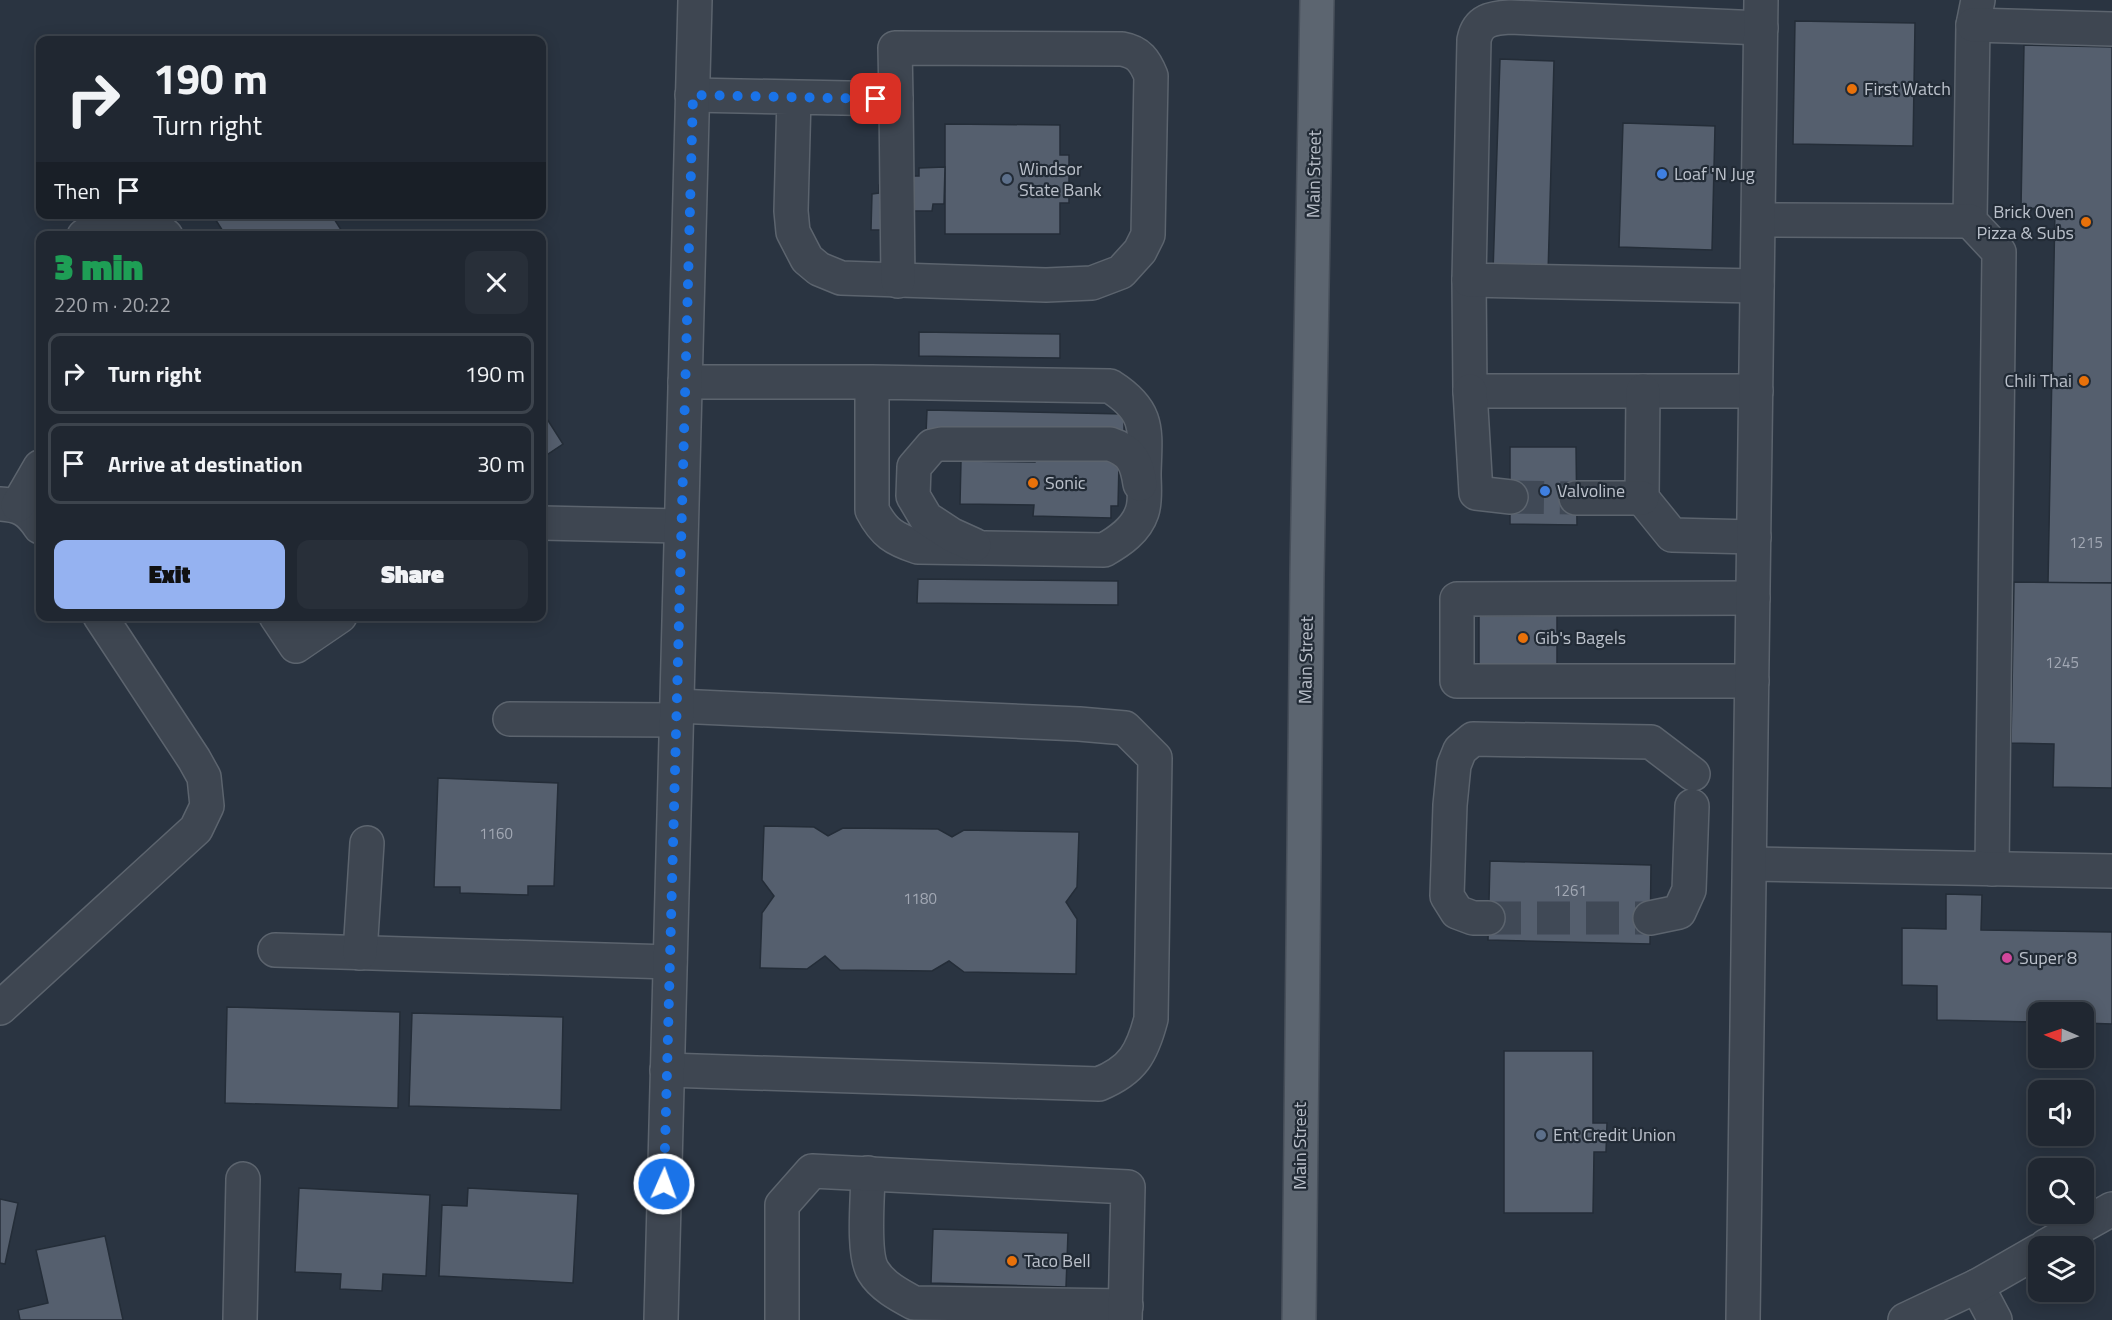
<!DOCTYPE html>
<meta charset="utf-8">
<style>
body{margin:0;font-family:"Titillium Web",sans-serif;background:#282f39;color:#f1f3f6;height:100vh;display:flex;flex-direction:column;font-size:22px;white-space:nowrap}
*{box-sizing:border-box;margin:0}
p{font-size:20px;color:#a2a5ab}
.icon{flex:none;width:33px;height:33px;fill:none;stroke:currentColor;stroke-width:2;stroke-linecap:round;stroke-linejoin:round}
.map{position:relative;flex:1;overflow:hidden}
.sheet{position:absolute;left:36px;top:231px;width:510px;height:390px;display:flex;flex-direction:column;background:#202731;border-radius:12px;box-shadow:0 3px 15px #0003,0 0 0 2px #3d444d}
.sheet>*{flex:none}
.guide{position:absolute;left:36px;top:36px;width:510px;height:183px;border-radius:12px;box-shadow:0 3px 15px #0003,0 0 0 2px #3d444d;background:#202731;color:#f1f3f6;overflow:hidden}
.needle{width:39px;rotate:272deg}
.tools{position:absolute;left:2028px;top:1002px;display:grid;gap:12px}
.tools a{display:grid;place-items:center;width:66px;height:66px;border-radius:12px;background:#202731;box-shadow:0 3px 15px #0003,0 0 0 2px #3d444d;font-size:30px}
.pin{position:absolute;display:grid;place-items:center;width:51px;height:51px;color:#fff;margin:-26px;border-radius:12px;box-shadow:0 3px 9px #0006}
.me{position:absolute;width:66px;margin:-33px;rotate:2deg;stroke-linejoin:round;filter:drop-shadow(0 0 4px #0008)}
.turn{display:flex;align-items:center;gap:21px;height:126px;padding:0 18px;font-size:27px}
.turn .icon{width:78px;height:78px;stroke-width:2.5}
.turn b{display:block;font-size:42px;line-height:51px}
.then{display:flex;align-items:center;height:57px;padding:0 18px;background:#0003;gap:12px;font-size:22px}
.round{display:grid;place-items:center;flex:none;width:63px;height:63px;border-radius:12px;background:#282f39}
.headline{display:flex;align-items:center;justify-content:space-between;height:102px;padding:0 18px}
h1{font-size:36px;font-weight:800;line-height:45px;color:#1e9e55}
.button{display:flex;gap:12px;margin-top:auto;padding:12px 18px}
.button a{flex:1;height:69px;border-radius:12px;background:#95b2f1;color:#111;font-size:24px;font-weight:800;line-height:69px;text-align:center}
.button a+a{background:#282f39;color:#f1f3f6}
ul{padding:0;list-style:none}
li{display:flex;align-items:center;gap:18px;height:81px;margin:0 12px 9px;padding:0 6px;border:3px solid #3d444d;border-radius:12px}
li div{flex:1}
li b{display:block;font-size:22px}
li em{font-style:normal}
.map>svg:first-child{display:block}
.building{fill:#555f6e;stroke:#242d38;stroke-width:1.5}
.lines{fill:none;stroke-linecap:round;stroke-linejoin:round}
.minor-tunnel{stroke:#404956;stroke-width:33;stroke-dasharray:33 16;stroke-linecap:butt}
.minor-casing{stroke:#5c646e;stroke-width:36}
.major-casing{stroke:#474f5a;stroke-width:36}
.minor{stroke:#3e4651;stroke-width:33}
.major{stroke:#5c6570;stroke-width:33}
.route{stroke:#1a73e8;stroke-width:10;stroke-dasharray:0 18}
.food-dot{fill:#e8710a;stroke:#222b36;stroke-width:2}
.shop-dot{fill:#3f7fe0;stroke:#222b36;stroke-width:2}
.service-dot{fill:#5c6f8a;stroke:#222b36;stroke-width:2}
.hotel-dot{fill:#d1479c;stroke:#222b36;stroke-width:2}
.labels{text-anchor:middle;stroke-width:4.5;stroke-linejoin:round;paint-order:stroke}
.number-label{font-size:15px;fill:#a2a8b4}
.poi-label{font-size:18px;fill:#bbc1cb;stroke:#222b36;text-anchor:start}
.street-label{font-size:18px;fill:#bbc1cb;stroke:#222b36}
</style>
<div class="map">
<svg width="2112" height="1320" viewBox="0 0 2112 1320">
<rect width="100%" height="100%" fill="#2a3441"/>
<g class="building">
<polygon points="1795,21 1915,23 1913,146 1793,144"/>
<polygon points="2024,45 2112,47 2112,583 2048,583 2055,209 2021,208"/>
<polygon points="1500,59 1554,61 1548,274 1493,272"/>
<polygon points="1623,123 1715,126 1712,250 1619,247"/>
<polygon points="945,124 1060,125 1060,155 1069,155 1069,203 1060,203 1060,234 945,234"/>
<polygon points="945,167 944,204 933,204 932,211 913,211 893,230 871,230 872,194 879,193 879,185 898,185 897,176 919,176 919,168"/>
<polygon points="212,214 331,214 345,236 226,236"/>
<polygon points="919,332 1060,334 1060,358 919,356"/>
<polygon points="927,410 1124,414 1124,439 926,434"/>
<polygon points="542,411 563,444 542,458"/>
<polygon points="1510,447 1576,447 1577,525 1510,524"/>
<polygon points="1036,452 1112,454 1112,463 1119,463 1118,506 1111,506 1111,518 1033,516 1034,505 960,504 961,461 1035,462"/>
<polygon points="918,579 1118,581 1118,605 917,603"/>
<polygon points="2014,582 2112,583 2112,788 2053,787 2054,744 2011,743"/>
<polygon points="1557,615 1557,670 1479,670 1479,616"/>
<polygon points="438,778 558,783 554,886 528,886 528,895 460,893 460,887 434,887"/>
<polygon points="764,826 814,827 828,836 843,828 938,829 952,837 964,830 1079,832 1077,887 1066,902 1077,919 1076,974 964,972 949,961 932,971 840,970 825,956 807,969 760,968 762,913 774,896 762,880"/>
<polygon points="1490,861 1651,865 1650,944 1488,940"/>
<polygon points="1946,894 1982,895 1981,930 2112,932 2112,1024 2084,1023 2084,1012 2038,1012 2038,1022 1937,1020 1937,986 1902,985 1902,928 1946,929"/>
<polygon points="227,1007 400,1012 398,1108 225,1103"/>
<polygon points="412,1013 563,1017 561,1110 409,1106"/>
<polygon points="1504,1051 1593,1051 1593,1123 1607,1123 1606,1152 1594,1152 1593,1213 1504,1213"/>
<polygon points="299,1188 430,1195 426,1276 383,1274 382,1291 340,1289 341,1274 295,1272"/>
<polygon points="468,1188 578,1194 573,1283 439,1276 442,1205 467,1206"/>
<polygon points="0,1199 18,1203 5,1264 0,1263"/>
<polygon points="933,1229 1068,1233 1066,1287 931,1283"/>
<polygon points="105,1236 123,1320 20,1320 18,1310 48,1303 36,1250"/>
</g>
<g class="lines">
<g class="minor-tunnel">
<polyline points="1511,497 1576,498"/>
<polyline points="1488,918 1650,918"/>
</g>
<defs>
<g id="minor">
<polyline points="1978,0 1973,25 1970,221 1999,252 1992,869"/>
<polyline points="1973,25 2112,29"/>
<path d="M692,95L896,99L895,48L1122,49C1139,52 1145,61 1151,76L1148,235L1140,251L1121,272L1092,283L1046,285L841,278L819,269L807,259L793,232L791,211L794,97"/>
<polyline points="896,99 898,281"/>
<polyline points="1759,220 1970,221"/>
<path d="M84,236C111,215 139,211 166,236"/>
<polyline points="1469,280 1470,391 1756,391"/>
<path d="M1757,286L1469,280L1474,40C1478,20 1492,18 1510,17L1761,28"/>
<path d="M685,382H872L1110,386C1151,412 1145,431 1144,474C1144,485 1146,501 1142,512C1136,530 1120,541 1104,550L918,547C894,539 884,533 872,510V382"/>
<polyline points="1470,391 1476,493 1511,497"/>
<polyline points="1643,391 1642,498 1672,535 1754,537"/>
<polyline points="1576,498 1642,498"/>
<path d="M0,504C20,505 29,510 40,527"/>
<polyline points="18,505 40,467"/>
<polyline points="542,523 681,526"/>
<path d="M974,545L952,535L926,518L913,496L914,467L932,446L941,444H1110C1132,451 1137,463 1140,484"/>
<polyline points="276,616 296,646 340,616"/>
<polyline points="1752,681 1457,681 1457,599 1753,598"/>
<polyline points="510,719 676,720"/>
<polyline points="1750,864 2112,871"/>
<polyline points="1488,918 1473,918 1457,912 1447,896 1450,805 1454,765 1460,750 1473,739 1651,742 1693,774"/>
<polyline points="1650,918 1679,912 1689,890 1692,806"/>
<polyline points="275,950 670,962"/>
<polyline points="360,953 367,843"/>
<polyline points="0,1008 196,829 207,806 204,777 194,759 100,616"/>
<path d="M667,1070L1099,1084C1133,1070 1142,1053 1151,1019L1155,758L1125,728L1079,724L677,706"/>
<path d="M868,1173C868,1196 862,1253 873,1271C882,1286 899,1295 914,1303L1126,1306"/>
<polyline points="2046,1246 2112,1209"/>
<polyline points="1977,1286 1995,1320"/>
<polyline points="240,1320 243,1179"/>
<polyline points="661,1320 695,0"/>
<polyline points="782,1320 782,1205 812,1171 1128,1187 1125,1320"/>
<polyline points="1743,1320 1761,0"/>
<polyline points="1905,1320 1977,1286 2038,1251"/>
</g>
<polyline id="major" points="1299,1320 1307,575 1317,0"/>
</defs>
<use href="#minor" class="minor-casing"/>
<use href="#major" class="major-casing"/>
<use href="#minor" class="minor"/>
<use href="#major" class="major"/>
</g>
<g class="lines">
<polyline class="route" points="664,1184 693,95 876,99"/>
</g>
<g class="food-dot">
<circle cx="1852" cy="89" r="6"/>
<circle cx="2086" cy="222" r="6"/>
<circle cx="2084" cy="381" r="6"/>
<circle cx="1033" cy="483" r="6"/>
<circle cx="1523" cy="638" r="6"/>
<circle cx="1012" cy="1261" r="6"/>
</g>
<g class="shop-dot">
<circle cx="1662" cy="174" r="6"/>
<circle cx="1545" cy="491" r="6"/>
</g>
<g class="service-dot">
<circle cx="1007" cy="179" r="6"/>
<circle cx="1541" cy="1135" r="6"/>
</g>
<circle class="hotel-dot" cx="2007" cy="958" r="6"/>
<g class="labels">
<g class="number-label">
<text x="2086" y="548">1215</text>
<text x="2062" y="668">1245</text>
<text x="496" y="839">1160</text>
<text x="1570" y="896">1261</text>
<text x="920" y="904">1180</text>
</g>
<g class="poi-label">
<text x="1864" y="95">First Watch</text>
<text x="1019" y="175">Windsor<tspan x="1019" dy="21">State Bank</tspan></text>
<text x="1674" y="180">Loaf 'N Jug</text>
<text x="2074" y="218" text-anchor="end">Brick Oven<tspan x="2074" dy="21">Pizza &amp; Subs</tspan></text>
<text x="2072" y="387" text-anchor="end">Chili Thai</text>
<text x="1045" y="489">Sonic</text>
<text x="1557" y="497">Valvoline</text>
<text x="1535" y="644">Gib's Bagels</text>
<text x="2019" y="964">Super 8</text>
<text x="1553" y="1141">Ent Credit Union</text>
<text x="1024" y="1267">Taco Bell</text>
</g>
<g class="street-label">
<text transform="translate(1314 174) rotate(-89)" y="6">Main Street</text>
<text transform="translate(1306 660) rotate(-89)" y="6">Main Street</text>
<text transform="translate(1300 1146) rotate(-90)" y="6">Main Street</text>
</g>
</g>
</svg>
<div class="tools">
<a><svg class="needle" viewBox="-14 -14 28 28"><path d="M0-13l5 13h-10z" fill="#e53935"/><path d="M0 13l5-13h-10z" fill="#a2a5ab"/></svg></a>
<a><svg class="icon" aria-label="sound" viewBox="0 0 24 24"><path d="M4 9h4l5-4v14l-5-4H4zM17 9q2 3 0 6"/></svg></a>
<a><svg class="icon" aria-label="search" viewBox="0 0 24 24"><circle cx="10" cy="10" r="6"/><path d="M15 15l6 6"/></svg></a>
<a><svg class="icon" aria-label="layers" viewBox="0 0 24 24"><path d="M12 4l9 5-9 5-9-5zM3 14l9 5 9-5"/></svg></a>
</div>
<div class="pin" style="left:876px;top:99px;background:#d93025"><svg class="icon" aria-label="arrive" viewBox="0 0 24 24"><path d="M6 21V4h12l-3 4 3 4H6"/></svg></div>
<svg class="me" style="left:664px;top:1184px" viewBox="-20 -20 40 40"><circle r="17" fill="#1a73e8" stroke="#fff" stroke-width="3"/><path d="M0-11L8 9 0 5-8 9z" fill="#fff"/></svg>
<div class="guide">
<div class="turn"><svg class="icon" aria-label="right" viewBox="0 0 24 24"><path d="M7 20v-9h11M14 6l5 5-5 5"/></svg><div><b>190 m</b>Turn right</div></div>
<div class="then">Then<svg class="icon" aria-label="arrive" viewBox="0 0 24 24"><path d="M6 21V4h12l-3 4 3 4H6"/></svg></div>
</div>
<section class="sheet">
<div class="headline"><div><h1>3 min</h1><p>220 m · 20:22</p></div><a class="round"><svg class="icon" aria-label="close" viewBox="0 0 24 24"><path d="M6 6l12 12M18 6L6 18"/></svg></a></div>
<ul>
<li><svg class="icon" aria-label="right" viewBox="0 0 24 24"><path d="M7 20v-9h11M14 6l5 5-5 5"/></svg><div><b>Turn right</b></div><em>190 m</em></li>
<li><svg class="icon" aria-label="arrive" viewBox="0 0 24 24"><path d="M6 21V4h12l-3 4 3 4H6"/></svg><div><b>Arrive at destination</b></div><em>30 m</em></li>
</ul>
<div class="button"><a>Exit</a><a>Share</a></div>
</section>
</div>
